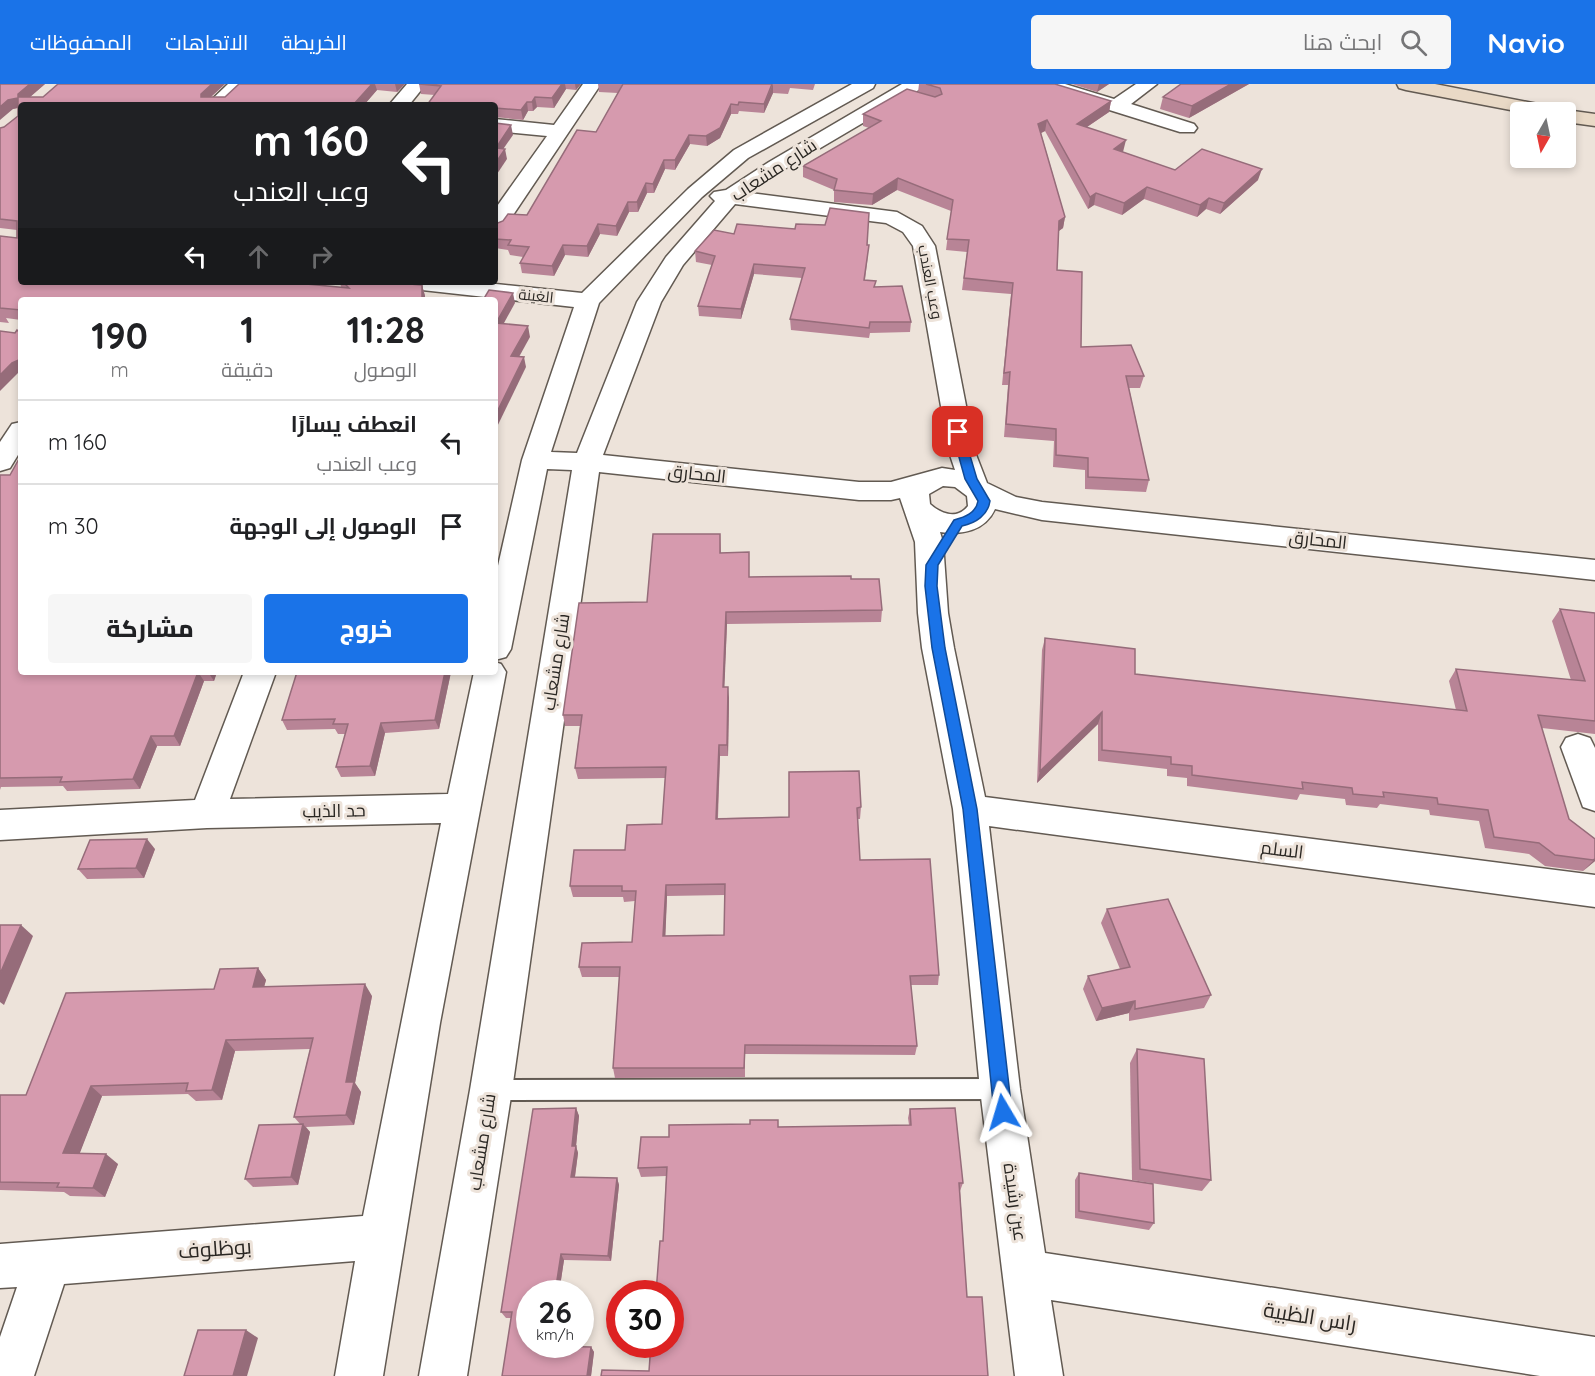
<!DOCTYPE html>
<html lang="ar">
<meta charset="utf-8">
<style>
body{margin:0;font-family:Quicksand,Cairo,sans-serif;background:#f6f6f6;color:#202124;direction:rtl;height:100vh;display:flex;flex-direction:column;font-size:22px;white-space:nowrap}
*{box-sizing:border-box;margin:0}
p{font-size:20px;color:#757577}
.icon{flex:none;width:33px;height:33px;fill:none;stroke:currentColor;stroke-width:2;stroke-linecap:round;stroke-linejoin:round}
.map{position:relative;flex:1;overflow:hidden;direction:ltr}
.details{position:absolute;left:18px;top:213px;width:480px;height:378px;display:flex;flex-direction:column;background:#fff;border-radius:6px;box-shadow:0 3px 9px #0003;direction:rtl}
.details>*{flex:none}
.hud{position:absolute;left:18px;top:18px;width:480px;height:183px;border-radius:6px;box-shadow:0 3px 9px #0003;direction:rtl;background:#202124;color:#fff;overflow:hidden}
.needle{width:39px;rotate:189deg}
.fabs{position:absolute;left:1510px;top:18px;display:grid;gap:12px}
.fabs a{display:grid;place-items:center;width:66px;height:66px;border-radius:6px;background:#fff;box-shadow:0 3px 9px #0003;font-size:30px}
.speed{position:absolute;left:516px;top:1196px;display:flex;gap:12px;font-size:30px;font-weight:700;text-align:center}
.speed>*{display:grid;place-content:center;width:78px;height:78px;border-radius:50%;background:#fff;box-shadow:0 3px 9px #0003;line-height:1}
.speed small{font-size:15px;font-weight:400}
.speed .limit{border:9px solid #d22;background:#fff;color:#111}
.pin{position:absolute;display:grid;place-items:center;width:51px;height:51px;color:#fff;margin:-26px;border-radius:12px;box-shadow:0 3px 9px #0006}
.me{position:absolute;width:66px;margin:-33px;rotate:353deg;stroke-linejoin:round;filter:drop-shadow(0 0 4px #0008)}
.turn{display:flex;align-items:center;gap:21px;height:126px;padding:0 30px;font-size:27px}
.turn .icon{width:78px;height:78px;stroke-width:2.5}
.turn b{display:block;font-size:42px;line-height:51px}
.lanes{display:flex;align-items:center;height:57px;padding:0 30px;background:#0003;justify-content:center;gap:30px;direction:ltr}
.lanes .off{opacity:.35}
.eta{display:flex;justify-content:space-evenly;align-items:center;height:102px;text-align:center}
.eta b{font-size:36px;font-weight:800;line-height:42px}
.button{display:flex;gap:12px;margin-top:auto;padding:12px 30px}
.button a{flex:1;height:69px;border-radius:6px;background:#1a73e8;color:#fff;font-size:24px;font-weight:800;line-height:69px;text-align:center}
.button a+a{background:#f6f6f6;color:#202124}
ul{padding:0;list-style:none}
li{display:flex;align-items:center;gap:18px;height:84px;padding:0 30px;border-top:2px solid #e0e0e0}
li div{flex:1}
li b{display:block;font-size:22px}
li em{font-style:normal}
header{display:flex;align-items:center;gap:36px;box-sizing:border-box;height:84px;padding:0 30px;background:#1a73e8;color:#fff}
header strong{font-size:28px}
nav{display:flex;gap:33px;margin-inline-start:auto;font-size:21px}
.search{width:420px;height:54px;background:#f6f6f6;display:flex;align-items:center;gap:15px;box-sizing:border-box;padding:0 21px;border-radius:6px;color:#757577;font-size:22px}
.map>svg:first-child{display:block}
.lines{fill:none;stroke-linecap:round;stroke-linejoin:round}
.lane-casing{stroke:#625a52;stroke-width:4}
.street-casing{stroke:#625a52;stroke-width:3}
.secondary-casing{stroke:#625a52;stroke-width:3}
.lane{fill:#fff;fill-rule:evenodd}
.street{fill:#fff;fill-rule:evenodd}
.secondary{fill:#e9d9c6;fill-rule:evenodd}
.wall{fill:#b88496;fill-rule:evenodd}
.shaded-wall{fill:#966c7a}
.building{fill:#d69aae;stroke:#966c7a;stroke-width:1.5;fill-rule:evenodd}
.route{fill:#1a73e8;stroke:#114b97;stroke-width:1.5}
.labels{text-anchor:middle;stroke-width:6;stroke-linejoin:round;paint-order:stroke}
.far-street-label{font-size:15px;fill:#2a2723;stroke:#ede3da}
.street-label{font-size:18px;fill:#2a2723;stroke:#ede3da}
.near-street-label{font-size:21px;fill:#2a2723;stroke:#ede3da}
</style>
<header>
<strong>Navio</strong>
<div class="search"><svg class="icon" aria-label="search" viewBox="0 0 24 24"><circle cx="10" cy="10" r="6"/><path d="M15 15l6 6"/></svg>ابحث هنا</div>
<nav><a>الخريطة</a><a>الاتجاهات</a><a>المحفوظات</a></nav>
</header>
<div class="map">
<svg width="1595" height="1292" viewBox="0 0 1595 1292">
<rect width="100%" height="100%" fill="#ede3da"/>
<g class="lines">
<defs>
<polygon id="lane" points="1000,995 1007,998 1010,1005 1007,1012 1000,1015 492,1016 485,1013 482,1006 485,999 492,996"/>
<g id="street">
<polygon points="228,0 248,0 227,21 206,21"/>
<polygon points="407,0 426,0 409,21 389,21"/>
<polygon points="583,0 601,0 503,146 495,148 495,125 547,52 495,47 495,35 554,41"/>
<path d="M852,0H875L873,4L748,74L702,113L599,219L551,368L577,369L637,218L666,173L715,117L710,112L714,108L726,106L769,78L902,0H924L922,4L783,86L750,109L897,128L922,142L935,162L975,368L987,399L1016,413L1042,418L1595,476V496L1042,436L995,425C985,447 962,451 940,448L943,458L948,529L954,564L985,713L1595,791V823L989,742L1020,1005L1045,1169L1595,1253V1292H1540L1051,1216L1063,1292H1015L980,1005L953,725L922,564L918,529L915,458L900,414L891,416H859L599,388L512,1006L467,1292H419L470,1006L572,386L547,385L511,565L506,573L495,576V495L522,376L574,223L413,205L405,203L401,198H477L582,209L688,105L734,66ZM735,120L886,139L903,148L913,162L949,368L955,386L942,384L891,398H859L603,371L661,218L683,181ZM943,402L955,403L967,412L968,422C957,436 941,430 930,420L929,410Z"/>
<polygon points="1037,0 1065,0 1114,15 1136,0 1157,0 1131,20 1194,40 1197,44 1194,48 1180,48 1039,4"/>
<polygon points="21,338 21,366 10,384 0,387 0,358 12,340"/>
<polygon points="495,578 501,580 506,588 440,939 383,1292 335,1292 355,1177 64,1200 34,1292 0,1292 0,1253 17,1203 0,1204 0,1160 363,1132 441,739 207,744 0,756 0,726 195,716 244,588 276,588 230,715 448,710 474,588 495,588"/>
<polygon points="1578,650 1590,654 1595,664 1595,727 1583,723 1561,663 1566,654"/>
</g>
<g id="secondary">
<polygon points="1397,0 1435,0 1548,22 1555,24 1558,28 1521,28 1406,6 1399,4"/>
<polygon points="1566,26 1595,30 1595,42 1566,38 1566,28 1559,28"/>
</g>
</defs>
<use href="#lane" class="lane-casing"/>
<use href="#street" class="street-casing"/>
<use href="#secondary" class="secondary-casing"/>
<use href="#lane" class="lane"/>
<use href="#street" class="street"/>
<use href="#secondary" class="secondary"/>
</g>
<g class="wall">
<polygon points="0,0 45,0 30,13 43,13 58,0 225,0 211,13 225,13 239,0 405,0 397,8 377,6 364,21 21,21 21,198 341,203 340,198 383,198 422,201 425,212 425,216 21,216 21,236 6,234 9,239 0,238 0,152 17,154 17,146 0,144 0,44 4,43 18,32 18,24 13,25"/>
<polygon points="419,0 581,0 576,6 566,5 554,24 537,23 533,27 528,27 523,36 495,33 495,21 435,11 421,10"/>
<polygon points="598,0 815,0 813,6 790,4 788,10 773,9 764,29 739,27 738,30 731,30 720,54 707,62 690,60 675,86 665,85 654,109 647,109 638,128 629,128 617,152 600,150 588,173 565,171 554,192 522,189 520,179 523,173 510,171 508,166 495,164 495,140 527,131 596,48 618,9 599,8"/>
<polygon points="919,0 1055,0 1111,17 1109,28 1087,43 1123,68 1175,86 1258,96 1220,130 1206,125 1197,133 1144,115 1122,131 1094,121 1088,125 1045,47 1041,49 1065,133 1063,144 1059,147 1057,186 1081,263 1144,292 1140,304 1129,304 1149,396 1146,408 1085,405 1085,386 1053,383 1054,357 1004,353 1008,301 1002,301 1011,210 962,206 967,168 946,166 951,127 897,106 872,121 834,118 834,106 803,93 803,82 869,44 863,42 863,30 918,8"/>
<polygon points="1072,0 1109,0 1097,8"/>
<polygon points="1181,0 1249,0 1189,34 1160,25 1163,13"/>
<polygon points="734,150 867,161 868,171 865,196 876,203 911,238 910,248 870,249 869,254 791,246 790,235 802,194 754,190 741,235 699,232 698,222 712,181 696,178 695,167"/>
<polygon points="0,391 10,391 21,588 217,588 214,597 204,597 180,662 157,662 140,705 67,707 63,702 1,703 0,706"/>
<path d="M720,450L721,469L749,468V493L851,495L882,526L881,538L727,540L724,603L729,614L728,672H720L718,734L789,733L861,723L860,735H857L860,776L939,891L938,901H911L917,962L915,971L745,970V993L615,994L613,984L620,893H582L579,883L632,858L635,817L624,818L623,813H573L570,802L662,740L665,694L578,695L575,684L580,642H565L563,631L647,518ZM725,811L724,851L665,852L667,812Z"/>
<polygon points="1560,525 1595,529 1595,650 1542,644 1569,735 1595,755 1595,777 1583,787 1545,782 1529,770 1485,764 1479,737 1430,731 1429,726 1380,720 1377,724 1346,721 1345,715 1300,710 1297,716 1187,702 1187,694 1167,692 1167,685 1098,677 1098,640 1037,699 1042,566 1045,554 1135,590 1456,626 1449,597 1456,585 1571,596 1552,537"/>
<polygon points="451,588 439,645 385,649 375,692 341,693 336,683 345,650 338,650 335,645 287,646 282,636"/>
<polygon points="155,765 144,794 87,795 78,785"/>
<polygon points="1107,825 1211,911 1204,924 1129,937 1129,929 1096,937 1083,905 1088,892 1120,885 1101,839"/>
<polygon points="258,884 266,896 264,903 372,912 355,999 361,1008 354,1041 306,1043 310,1048 298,1101 253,1103 245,1095 300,1040 294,1033 310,965 235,967 222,1016 196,1017 188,1010 102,1012 79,1070 118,1080 105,1113 70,1112 64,1108 0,1106 0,1011 26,1011 214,905"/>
<polygon points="1137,965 1211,1096 1202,1107 1132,1096 1130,979"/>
<polygon points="576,1024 579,1032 576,1062 578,1069 575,1093 617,1094 619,1101 611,1177 564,1176 559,1209 530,1209 530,1260 552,1260 552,1263 591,1263 594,1268 591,1292 502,1292 511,1234 506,1234 501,1228"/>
<polygon points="910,1025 963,1099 960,1107 967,1213 649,1287 663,1157 666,1092 641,1093 638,1084 669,1053 778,1043 909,1041 908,1034"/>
<polygon points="1079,1089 1154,1139 1149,1146 1075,1134 1075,1096"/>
</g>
<g class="shaded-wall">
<polygon points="30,0 45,0 23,19 18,13 18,10"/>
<polygon points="212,0 225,0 204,19 201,13 201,10"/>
<polygon points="372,0 375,0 377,6 364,21 353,21"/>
<polygon points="395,0 405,0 397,8"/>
<polygon points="562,0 565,0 566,5 554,24 552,14"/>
<polygon points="575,0 581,0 576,6"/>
<polygon points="773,0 773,9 764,29 764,20"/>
<polygon points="1099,0 1109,0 1097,8"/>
<polygon points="1231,0 1249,0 1189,34 1192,22"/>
<polygon points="535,13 537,23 533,27 532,18"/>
<polygon points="18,14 21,23 13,25 0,36 0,23 8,16"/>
<polygon points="1111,17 1109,28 1075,51 1077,40"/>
<polygon points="527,18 528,27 523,36 521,26"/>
<polygon points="731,20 731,30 720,54 707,62 706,52"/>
<polygon points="1047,36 1045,47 1037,51 1038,40"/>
<polygon points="511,41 513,51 497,74 496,64"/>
<polygon points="689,51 690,60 675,86 675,76"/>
<polygon points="1126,56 1123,68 1114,65"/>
<polygon points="505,65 507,75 495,93 495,80"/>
<polygon points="664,76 665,85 654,109 653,100"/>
<polygon points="1262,85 1258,96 1220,130 1224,119"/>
<polygon points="898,94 897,106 872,121 873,110"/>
<polygon points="646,99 647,109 638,128 637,118"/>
<polygon points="1147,103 1144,115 1122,131 1124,119"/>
<polygon points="1096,109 1094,121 1088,125 1090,113"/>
<polygon points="1209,114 1206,125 1197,133 1200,121"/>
<polygon points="628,118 629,128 617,152 616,142"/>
<polygon points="1065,133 1063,144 1057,148 1059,137"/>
<polygon points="598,140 600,150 588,173 587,162"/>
<polygon points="563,161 565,171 554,192 552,182"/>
<polygon points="754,180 754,190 741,235 741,225"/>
<polygon points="422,201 425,212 425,216 422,216"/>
<polygon points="513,209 515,219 498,250 496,239"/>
<polygon points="528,242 530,253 514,282 511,272"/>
<polygon points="524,273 526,283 495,347 495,332"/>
<polygon points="21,275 21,288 18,289 0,307 0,291 12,279"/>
<polygon points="495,355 498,366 495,379"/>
<polygon points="726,528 727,540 724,614 723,603"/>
<polygon points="198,588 204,597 180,662 174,652"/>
<polygon points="208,588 217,588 214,597"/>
<polygon points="445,588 451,588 439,645 435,636"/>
<polygon points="728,603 729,614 728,672 727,661"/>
<polygon points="1102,628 1098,640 1037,699 1040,687"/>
<polygon points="381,639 385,649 375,692 370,682"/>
<polygon points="151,652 157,662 140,705 133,695"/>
<polygon points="719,661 720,672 717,745 716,735"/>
<polygon points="147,755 155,765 144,794 136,784"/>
<polygon points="1595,775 1595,777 1583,787"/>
<polygon points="666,801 667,812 665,862 663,852"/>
<polygon points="21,841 33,852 4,921 0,918 0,890"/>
<polygon points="258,884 266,896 261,914 253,903"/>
<polygon points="365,900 372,912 355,999 361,1008 354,1041 346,1031 346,998"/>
<polygon points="1135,917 1129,929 1096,937 1102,924"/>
<polygon points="226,956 235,967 222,1016 212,1006"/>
<polygon points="91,1002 102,1012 76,1079 63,1069"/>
<polygon points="576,1024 579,1032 576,1062 578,1069 574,1099 571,1093 572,1062"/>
<polygon points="303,1040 310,1048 298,1101 291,1093"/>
<polygon points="106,1070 118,1080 105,1113 93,1104"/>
<polygon points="617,1094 619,1101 611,1177 608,1172"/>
<polygon points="561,1170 564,1176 559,1209 555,1209"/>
<polygon points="246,1246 258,1254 247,1292 233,1292"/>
<polygon points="591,1263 594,1268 591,1292 587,1292"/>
</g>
<g class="building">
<polygon points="0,0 30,0 18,10 18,13 43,13 58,0 212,0 201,10 201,13 225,13 239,0 372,0 353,21 21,21 21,198 285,198 349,204 343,198 383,198 422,201 422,216 21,216 21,226 0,224 0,152 17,154 17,137 0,135 0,44 4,43 18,32 18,14 8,16 0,23"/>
<polygon points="419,0 562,0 552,14 535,13 532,18 527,18 521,26 495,24 495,21 427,21 441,2"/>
<polygon points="622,0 772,0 764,20 739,18 738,21 731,20 720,44 706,52 689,51 675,76 664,76 653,100 646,99 637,118 628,118 616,142 598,140 587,162 563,161 552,182 520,179 529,163 508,161 511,156 495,155 495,140 503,137 508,130 527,131 577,46 596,48 623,0"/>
<polygon points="926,0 1055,0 1111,17 1077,40 1126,56 1114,65 1175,86 1202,65 1262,85 1224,119 1209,114 1200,121 1147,103 1124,119 1096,109 1090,113 1047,36 1038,40 1065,133 1059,137 1057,186 1082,188 1081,263 1131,261 1144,292 1126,292 1149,396 1088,393 1088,374 1056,371 1056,345 1006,340 1010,288 1004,289 1013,199 964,194 969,156 947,155 953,116 898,94 873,110 834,106 837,95 803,82 881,37 863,30 907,5 935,13 942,10 940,4"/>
<polygon points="1181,0 1231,0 1192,22 1163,13"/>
<polygon points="495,39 511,41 496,64 505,65 495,80"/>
<polygon points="830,124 869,129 867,161 869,161 864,196 876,197 874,203 902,202 911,238 870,238 869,244 790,235 805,184 754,180 741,225 698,222 715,172 695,167 714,146 734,150 737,140 795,145 796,140 825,141"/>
<polygon points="489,206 513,209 496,239 528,242 511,272 524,273 495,332 495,216 483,216"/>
<polygon points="17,246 21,250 21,275 12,279 0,291 0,247 15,249"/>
<polygon points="20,373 21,588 198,588 174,652 151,652 133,695 60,698 62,693 0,694 0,391 10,391"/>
<path d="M653,450H720V469L749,468V493L851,492V495H879L882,526L726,528L723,603H728L727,661H719L716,735L789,733V688L859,687L861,723L857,724L860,776L930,775L939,891L910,892L917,962L745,961L744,984H613L620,883H579L582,859L632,858L636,807H622V802H570L574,766H625L627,741L662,740L666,683L575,684L582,631H563L579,519L647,518ZM725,800L724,851L663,852L666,801Z"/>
<polygon points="1560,525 1595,529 1595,637 1538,631 1569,735 1595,755 1595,775 1593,776 1555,771 1539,759 1494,753 1488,726 1438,720 1437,714 1383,708 1384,713 1353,710 1352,704 1302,698 1303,705 1192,691 1192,682 1171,680 1171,673 1102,666 1102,628 1040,687 1045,554 1135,565 1135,590 1467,627 1456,585 1585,597"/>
<polygon points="297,588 445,588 435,636 381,639 370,682 336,683 348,640 333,640 335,635 282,636"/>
<polygon points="147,755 136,784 78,785 90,756"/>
<polygon points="1168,815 1211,911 1135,925 1135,917 1102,924 1088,892 1130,883 1107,825"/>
<polygon points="0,841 21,841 0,890"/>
<polygon points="258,884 253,903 365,900 346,998 354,998 346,1031 294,1033 313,954 226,956 212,1006 186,1007 188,999 91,1002 63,1069 106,1070 93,1104 57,1103 59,1099 0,1098 0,1011 26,1011 66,909 214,905 220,885"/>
<polygon points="1137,965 1204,975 1211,1096 1140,1085"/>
<polygon points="576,1024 572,1062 576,1062 571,1093 617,1094 608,1172 561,1170 555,1209 530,1209 530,1260 548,1260 548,1262 591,1263 587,1292 502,1292 512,1228 501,1228 533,1025"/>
<polygon points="955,1024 963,1099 959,1099 967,1213 982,1213 988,1292 601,1292 602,1286 649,1287 651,1260 670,1260 670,1209 656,1209 660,1157 663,1157 667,1083 638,1084 641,1053 669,1053 669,1041 750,1040 750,1036 778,1036 778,1043 911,1041 910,1025"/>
<polygon points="303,1040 291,1093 245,1095 259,1041"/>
<polygon points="1079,1089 1153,1100 1154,1139 1079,1127"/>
<polygon points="198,1246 246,1246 233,1292 184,1292"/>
</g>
<path class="route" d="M958,345L963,348L977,395L990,417C988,431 976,439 962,442L938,481L937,502L945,564L977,725L1012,1028L1009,1034L1003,1036L997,1034L994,1028L963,725L932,564L925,502L926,481L954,436C965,433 976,429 978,417L965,395L952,348Z"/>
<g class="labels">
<g class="far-street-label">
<text transform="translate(930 198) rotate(79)" y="5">وعب العندب</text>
<text transform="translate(536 212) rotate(6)" y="5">الغينة</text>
</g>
<g class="street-label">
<text transform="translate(774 86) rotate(-33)" y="6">شارع مشعاب</text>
<text transform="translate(697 390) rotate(6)" y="6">المحارق</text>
<text transform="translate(1318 456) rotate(6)" y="6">المحارق</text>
<text transform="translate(556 578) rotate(-81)" y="6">شارع مشعاب</text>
<text transform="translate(334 727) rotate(-1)" y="6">حد الذيب</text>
<text transform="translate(1282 766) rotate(7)" y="6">السلم</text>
<text transform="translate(482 1058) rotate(-81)" y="6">شارع مشعاب</text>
<text transform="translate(1015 1118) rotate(82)" y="6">عين رشيدة</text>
</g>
<g class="near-street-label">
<text transform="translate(215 1165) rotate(-4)" y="7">بوظلوف</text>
<text transform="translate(1310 1233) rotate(9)" y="7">راس الظبية</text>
</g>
</g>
</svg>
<div class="fabs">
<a><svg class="needle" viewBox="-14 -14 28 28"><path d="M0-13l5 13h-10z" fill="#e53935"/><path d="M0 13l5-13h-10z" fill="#757577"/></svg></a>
</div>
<div class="speed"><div>26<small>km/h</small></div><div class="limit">30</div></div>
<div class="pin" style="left:958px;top:348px;background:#d93025"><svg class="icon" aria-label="arrive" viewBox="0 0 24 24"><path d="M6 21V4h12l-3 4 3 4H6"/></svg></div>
<svg class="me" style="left:1003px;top:1028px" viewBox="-20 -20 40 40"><path d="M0-17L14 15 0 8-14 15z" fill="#1a73e8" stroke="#fff" stroke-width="4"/></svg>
<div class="hud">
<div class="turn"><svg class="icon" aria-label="left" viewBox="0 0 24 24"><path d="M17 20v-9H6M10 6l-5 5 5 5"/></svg><div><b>160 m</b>وعب العندب</div></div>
<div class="lanes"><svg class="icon" aria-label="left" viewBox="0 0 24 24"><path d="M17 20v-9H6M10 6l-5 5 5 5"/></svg><svg class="icon off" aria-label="ahead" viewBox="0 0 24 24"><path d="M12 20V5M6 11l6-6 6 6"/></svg><svg class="icon off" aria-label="right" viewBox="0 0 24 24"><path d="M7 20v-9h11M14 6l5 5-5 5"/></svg></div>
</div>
<section class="details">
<div class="eta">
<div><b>11:28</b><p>الوصول</p></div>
<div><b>1</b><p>دقيقة</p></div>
<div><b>190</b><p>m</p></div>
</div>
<ul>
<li><svg class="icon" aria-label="left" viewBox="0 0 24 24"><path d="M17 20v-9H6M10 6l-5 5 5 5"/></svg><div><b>انعطف يسارًا</b><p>وعب العندب</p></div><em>160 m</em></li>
<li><svg class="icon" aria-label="arrive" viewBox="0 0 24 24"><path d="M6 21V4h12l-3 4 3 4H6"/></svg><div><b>الوصول إلى الوجهة</b></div><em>30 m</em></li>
</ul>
<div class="button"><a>خروج</a><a>مشاركة</a></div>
</section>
</div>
